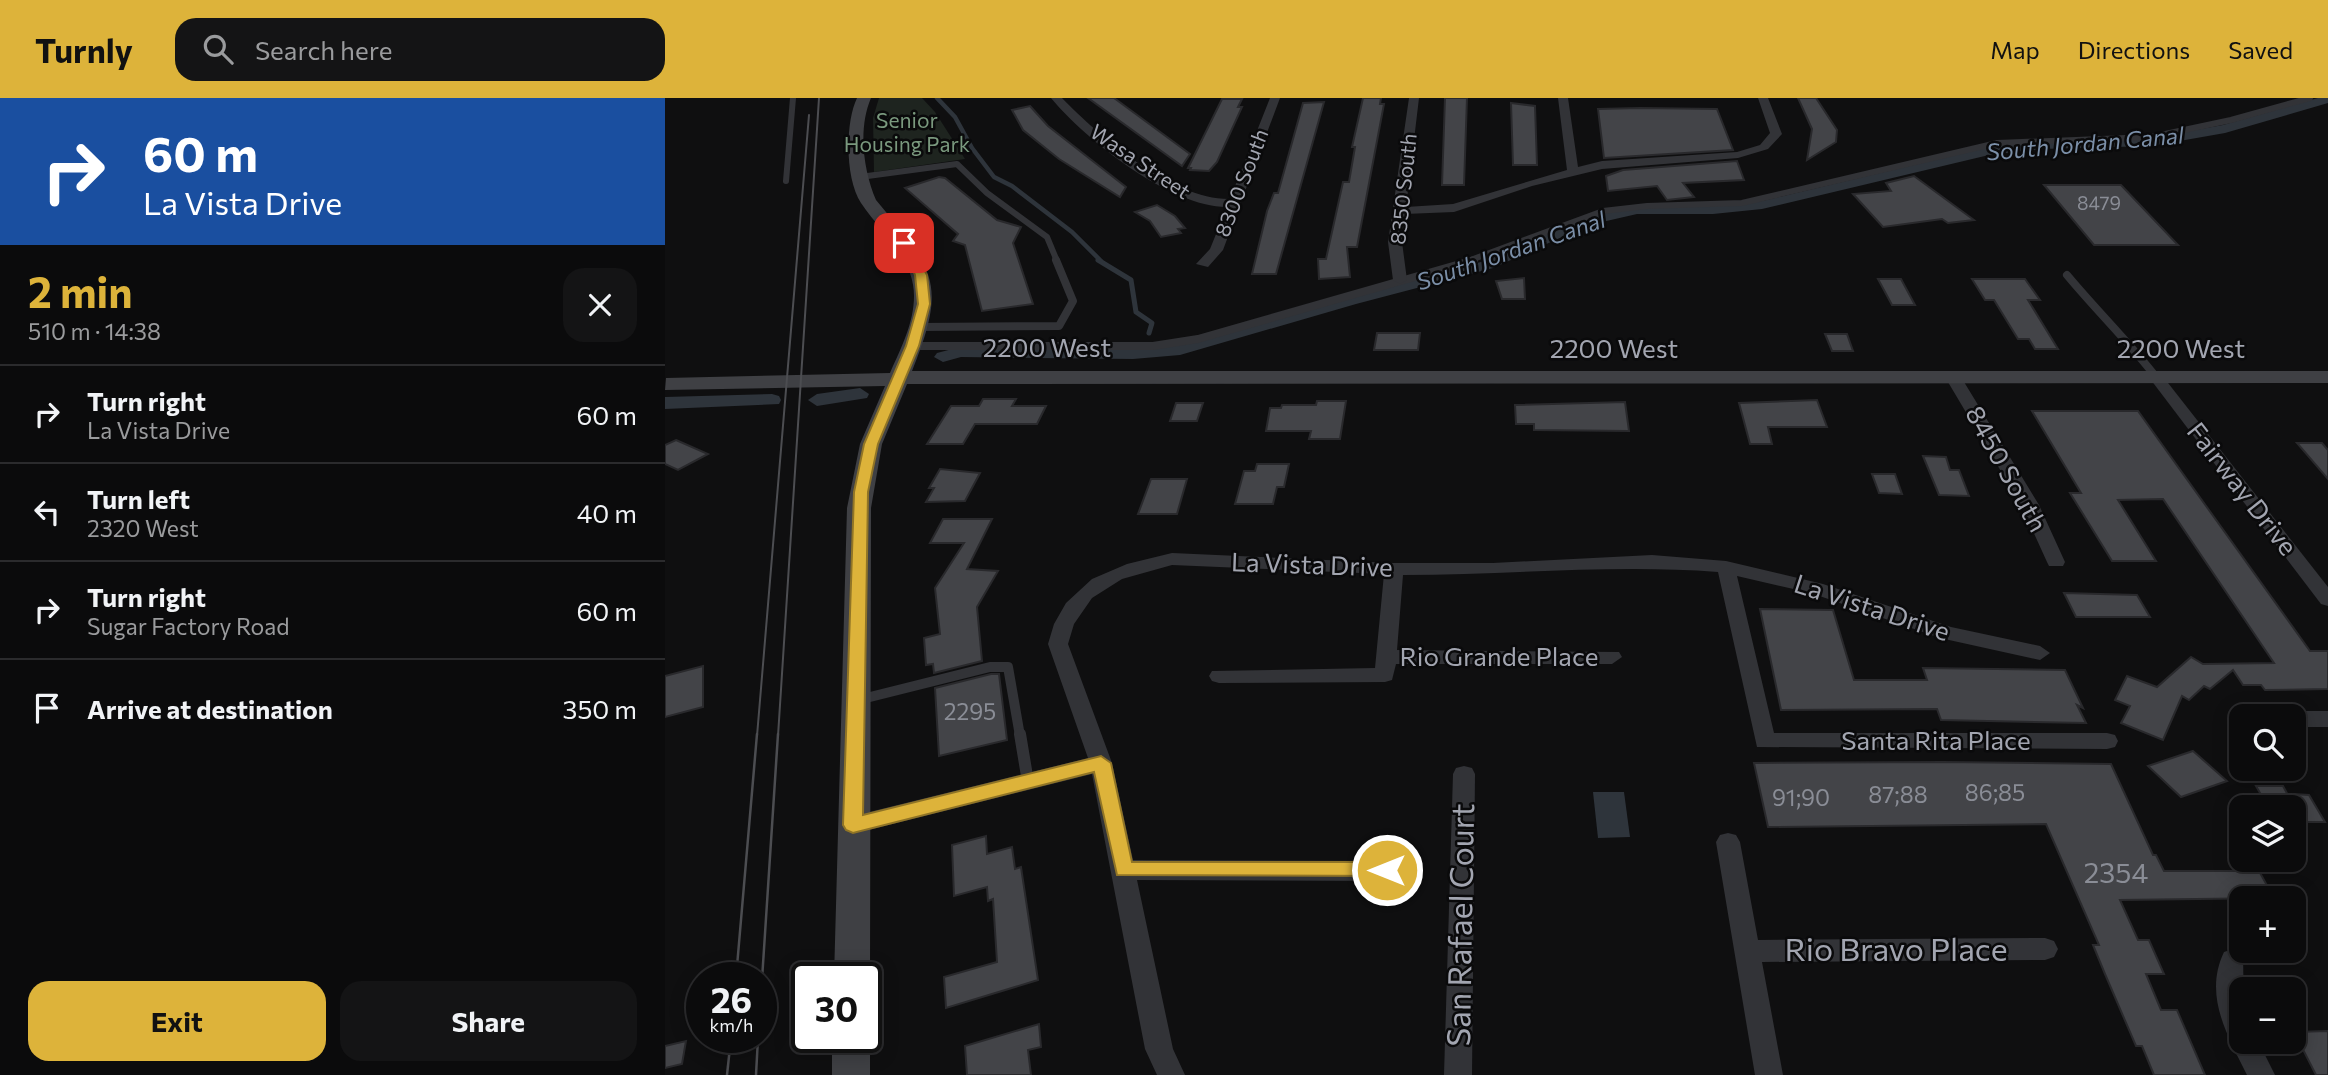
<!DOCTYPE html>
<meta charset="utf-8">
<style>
body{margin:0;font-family:Commissioner,sans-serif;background:#141415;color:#f1f3f6;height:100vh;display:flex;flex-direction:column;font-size:26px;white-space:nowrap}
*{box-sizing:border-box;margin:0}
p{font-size:23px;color:#9a9b9d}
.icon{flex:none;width:38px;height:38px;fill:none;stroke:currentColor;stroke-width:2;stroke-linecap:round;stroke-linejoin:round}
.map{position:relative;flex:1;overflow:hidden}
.drawer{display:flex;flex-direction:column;background:#0b0b0c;width:665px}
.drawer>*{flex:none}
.banner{background:#1a4fa0;color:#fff;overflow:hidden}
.fabs{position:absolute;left:1564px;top:606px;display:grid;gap:14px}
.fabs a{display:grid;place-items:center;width:77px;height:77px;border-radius:14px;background:#0b0b0c;box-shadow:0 4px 18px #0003,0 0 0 2px #2b2b2d;font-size:35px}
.speed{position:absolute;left:21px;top:864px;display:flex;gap:14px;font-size:35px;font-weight:700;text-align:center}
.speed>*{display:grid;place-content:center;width:91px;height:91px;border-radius:50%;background:#0b0b0c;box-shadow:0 4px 18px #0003,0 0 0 2px #2b2b2d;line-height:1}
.speed small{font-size:18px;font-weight:400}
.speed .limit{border:4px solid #111;border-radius:10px;background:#fff;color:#111}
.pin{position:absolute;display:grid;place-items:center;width:60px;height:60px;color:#fff;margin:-30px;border-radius:14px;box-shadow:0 4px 10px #0006}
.me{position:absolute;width:77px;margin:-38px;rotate:270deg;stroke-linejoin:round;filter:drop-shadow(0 0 5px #0008)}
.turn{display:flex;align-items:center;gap:24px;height:147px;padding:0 28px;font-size:32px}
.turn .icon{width:91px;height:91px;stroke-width:2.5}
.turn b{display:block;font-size:49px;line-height:60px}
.round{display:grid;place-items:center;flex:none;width:74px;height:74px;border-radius:21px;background:#141415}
.overview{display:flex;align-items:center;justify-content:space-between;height:119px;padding:0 28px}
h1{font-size:42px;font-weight:700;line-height:52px;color:#ddb33a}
.action{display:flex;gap:14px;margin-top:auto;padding:14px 28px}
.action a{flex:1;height:80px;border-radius:21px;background:#ddb33a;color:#111;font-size:28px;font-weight:700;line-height:80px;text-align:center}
.action a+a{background:#141415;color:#f1f3f6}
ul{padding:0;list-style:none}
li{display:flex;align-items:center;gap:21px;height:98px;padding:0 28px;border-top:2px solid #2b2b2d}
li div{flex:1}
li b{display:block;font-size:26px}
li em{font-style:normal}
header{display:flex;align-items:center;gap:42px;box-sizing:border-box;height:98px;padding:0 35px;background:#ddb33a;color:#111}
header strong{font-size:33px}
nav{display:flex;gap:38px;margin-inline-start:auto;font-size:24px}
.search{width:490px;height:63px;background:#141415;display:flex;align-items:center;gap:18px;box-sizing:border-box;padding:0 24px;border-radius:21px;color:#9a9b9d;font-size:26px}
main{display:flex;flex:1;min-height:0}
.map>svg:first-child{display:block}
.green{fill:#1e241f}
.water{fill:#2e343b}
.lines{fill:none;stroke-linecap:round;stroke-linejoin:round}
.stream-far1{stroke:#2e343b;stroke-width:4.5}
.stream{stroke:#2e343b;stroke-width:5}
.canal{fill:#2e343b;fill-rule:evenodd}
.building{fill:#434448;stroke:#29292c;stroke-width:2}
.lane-far3{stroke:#323337;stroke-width:6}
.lane-far2{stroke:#323337;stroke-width:8}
.lane-far1{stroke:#323337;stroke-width:10}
.lane{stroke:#323337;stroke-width:12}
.street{fill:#323337;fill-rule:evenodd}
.secondary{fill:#3f4044;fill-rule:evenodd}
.tram-far1{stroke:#4c4d51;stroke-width:2}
.tram{stroke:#4c4d51;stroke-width:2.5}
.route{fill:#ddb33a;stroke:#907426;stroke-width:2}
.labels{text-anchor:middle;stroke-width:5;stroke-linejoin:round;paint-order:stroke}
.far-number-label{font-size:19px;fill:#8a8d96}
.far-park-label{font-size:21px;fill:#7a997e;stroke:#0a0a0b}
.far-street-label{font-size:21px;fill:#a2a5b0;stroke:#0a0a0b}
.far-water-label{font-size:23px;font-style:italic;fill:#7b8fa8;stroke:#0a0a0b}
.number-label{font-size:23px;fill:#8a8d96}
.street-label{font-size:26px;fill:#a2a5b0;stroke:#0a0a0b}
.near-number-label{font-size:28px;fill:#8a8d96}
.near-street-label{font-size:32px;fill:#a2a5b0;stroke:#0a0a0b}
</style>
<header>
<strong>Turnly</strong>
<div class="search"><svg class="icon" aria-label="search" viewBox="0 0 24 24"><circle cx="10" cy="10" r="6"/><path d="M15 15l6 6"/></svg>Search here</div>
<nav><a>Map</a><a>Directions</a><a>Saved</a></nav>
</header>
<main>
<section class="drawer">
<div class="banner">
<div class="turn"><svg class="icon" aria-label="right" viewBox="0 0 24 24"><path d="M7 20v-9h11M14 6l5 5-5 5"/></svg><div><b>60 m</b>La Vista Drive</div></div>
</div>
<div class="overview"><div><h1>2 min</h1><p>510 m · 14:38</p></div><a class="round"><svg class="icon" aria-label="close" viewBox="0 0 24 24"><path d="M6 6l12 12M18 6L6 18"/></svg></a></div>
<ul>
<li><svg class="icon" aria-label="right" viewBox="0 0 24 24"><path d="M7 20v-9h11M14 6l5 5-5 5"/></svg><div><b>Turn right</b><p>La Vista Drive</p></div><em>60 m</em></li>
<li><svg class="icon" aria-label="left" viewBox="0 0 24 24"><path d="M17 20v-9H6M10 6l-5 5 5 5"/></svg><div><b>Turn left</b><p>2320 West</p></div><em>40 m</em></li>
<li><svg class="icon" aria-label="right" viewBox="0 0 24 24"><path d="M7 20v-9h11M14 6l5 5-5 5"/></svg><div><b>Turn right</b><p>Sugar Factory Road</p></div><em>60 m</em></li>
<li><svg class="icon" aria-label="arrive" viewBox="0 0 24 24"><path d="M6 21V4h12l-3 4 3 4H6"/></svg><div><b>Arrive at destination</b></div><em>350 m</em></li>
</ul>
<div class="action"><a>Exit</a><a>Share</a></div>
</section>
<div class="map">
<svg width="1663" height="977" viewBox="0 0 1663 977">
<rect width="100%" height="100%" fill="#0f0f10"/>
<polygon class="green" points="214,0 257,0 270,14 300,61 209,74 208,20"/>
<polygon class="water" points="928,694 959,694 965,739 933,740"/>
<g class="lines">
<polyline class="stream-far1" points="272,0 290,19 307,50 329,79 347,88 407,134 436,163"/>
<polyline class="stream" points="433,162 466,182 471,214 487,225 484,235"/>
<g class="canal">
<polygon points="1653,0 1663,0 1663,5 1560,35 1486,48 1376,51 1324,57 1097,111 1048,116 972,116 924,127 828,170 691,206 515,257 468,261 296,259 278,264 269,259 272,255 295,249 468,251 514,247 679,198 816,164 914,121 972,108 1048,108 1097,103 1324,49 1376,43 1486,40 1558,27"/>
<polygon points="195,290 204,296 202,300 152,308 143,302 152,296"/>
<polygon points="107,296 114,298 116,302 114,306 0,311 0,299"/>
</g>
</g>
<g class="building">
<polygon points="423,0 449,0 525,56 517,68"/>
<polygon points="698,0 716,0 715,6 719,6 692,149 682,149 685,179 654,181 653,161 661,161 678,84 684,84 690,49 687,49"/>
<polygon points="780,0 802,0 799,87 777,87"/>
<polygon points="1133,0 1151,0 1172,32 1171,44 1142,62 1147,31"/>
<polygon points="557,1 577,1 573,9 577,9 552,64 544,73 525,72 526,70 523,70"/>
<polygon points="659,4 611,176 587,176 602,113 609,95 613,95 638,5"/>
<polygon points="846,5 870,8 872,67 848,67"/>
<polygon points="365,8 383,28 461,89 455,99 394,61 358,32 347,12"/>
<polygon points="975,10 1052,11 1068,52 939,60 933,11"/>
<polygon points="1072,63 1079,82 1018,85 1029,99 1002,102 992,88 943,93 941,78 958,72"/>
<polygon points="1249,78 1309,122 1283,125 1277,121 1218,129 1188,96 1226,93 1221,85"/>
<polygon points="274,79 280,80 332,122 356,129 348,145 368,206 317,213 300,147 288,143 293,136 240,90"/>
<polygon points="1379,87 1456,87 1513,147 1429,147"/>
<polygon points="492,107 510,118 520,130 513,131 516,135 496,139 485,123 470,114"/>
<polygon points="859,180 860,201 837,201 831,183"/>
<polygon points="1213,181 1236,181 1250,207 1227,207"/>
<polygon points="1307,181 1360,181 1375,202 1363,202 1393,251 1370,251 1364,241 1353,241 1329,202 1320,202"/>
<polygon points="712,235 755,235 753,252 709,252"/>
<polygon points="1160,236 1182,236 1188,253 1167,253"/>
<polygon points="318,301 351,301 347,308 381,308 372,326 310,326 298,346 262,346 286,308 314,308"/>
<polygon points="1152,302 1162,329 1103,329 1107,346 1085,346 1074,305"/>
<polygon points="652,303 681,303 675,341 644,341 646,333 601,333 605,310 616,310 617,307 651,307"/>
<polygon points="960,304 964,333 869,332 869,326 851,326 850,307"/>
<polygon points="511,305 538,305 532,323 505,323"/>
<polygon points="1367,313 1473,313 1645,553 1663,553 1663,591 1600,592 1596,587 1578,587 1568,572 1545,591 1539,588 1524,602 1517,598 1498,642 1456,625 1465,608 1450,602 1462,578 1492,589 1526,559 1538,566 1609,565 1498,401 1453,402 1491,463 1447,463 1405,395 1416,395"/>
<polygon points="11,342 43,356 13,372 0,366 0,347"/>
<polygon points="1632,345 1657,345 1663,352 1663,381"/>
<polygon points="1258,358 1281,359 1285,372 1294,372 1304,398 1274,397"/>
<polygon points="592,366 624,366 619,389 612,389 608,406 570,406 579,373 590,373"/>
<polygon points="275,371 315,375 300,403 261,404 269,390 264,390"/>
<polygon points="1207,376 1230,376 1237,396 1214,395"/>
<polygon points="486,381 522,381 512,416 473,416"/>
<polygon points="278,421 327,421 302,471 333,473 312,509 317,563 269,575 268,566 261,567 259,540 275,536 270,490 299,445 265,445"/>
<polygon points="1399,495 1472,497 1485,519 1411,519"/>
<polygon points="1095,511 1168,512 1189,582 1262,582 1258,570 1400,572 1418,610 1412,607 1421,625 1276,622 1272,611 1116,612"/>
<polygon points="38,568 38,609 0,619 0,578"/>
<polygon points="326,576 334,576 342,642 274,658 270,590"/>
<polygon points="1528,653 1562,683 1516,699 1483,668"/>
<polygon points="1278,664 1446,666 1488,757 1491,757 1499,773 1594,773 1609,800 1455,802 1473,842 1484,842 1499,876 1481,876 1496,912 1512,912 1540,977 1489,977 1477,948 1471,948 1440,876 1428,847 1434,847 1381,726 1103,729 1089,665"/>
<polygon points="1591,688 1618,688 1629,708 1629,696 1644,697 1660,724 1629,724 1629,709 1603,709"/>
<polygon points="321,738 322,756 347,749 350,771 356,769 373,882 281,910 279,879 332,864 328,801 323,803 322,789 289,798 287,747"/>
<polygon points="374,926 376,949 363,952 366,977 302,977 300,948"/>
<polygon points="1663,933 1663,977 1651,977 1629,934"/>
<polygon points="21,943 17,966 0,970 0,948"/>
</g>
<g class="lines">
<g class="lane-far3">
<polyline points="195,79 292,66 322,95 382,139 392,163"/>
<polyline points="121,83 128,0"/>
<polyline points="803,163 938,113 982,108 1077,105 1332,45 1486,39 1566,22 1645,0"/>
</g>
<g class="lane-far2">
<path d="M1402,177C1431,212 1463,243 1491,279"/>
<polyline points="255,229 394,228 408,203 391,162"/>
<polyline points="248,248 488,248 533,241 809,162"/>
</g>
<polyline class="lane-far1" points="193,602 325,569 343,569 355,638"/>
<polyline class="lane" points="355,636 363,684"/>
<g class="street">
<path d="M386,0H397C435,39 508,102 565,101L605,0H615L558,152L543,169L531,166L545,151L562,109C505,109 421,42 386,0Z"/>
<polygon points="744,0 754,0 741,109 788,106 902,72 893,0 903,0 913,69 937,63 1072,54 1095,47 1105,35 1093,0 1103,0 1117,36 1103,51 1073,60 937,71 867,88 789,114 740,116 737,144 742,182 735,186 728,182 723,144"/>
<polygon points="1288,274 1296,279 1374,407 1400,464 1398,468 1384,468 1382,464 1356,407 1280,279"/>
<polygon points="1491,274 1496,276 1663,489 1663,508 1656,506 1486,282 1486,276"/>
<path d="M507,455L729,465H828L987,457L1061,463L1158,486L1286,529L1375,548L1385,555L1375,562L1275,540L1146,495L1072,478L1109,635H1442L1450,637L1453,643L1450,649L1442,651L1092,649L1053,474C948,466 843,477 738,477L732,552L954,554L957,559L947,566H731L727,582L720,584L554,585L547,583L544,578L547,573L710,570L719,476L507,467L457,481L427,500L409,526L403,546L447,665L468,762L722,763L731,766L734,773L731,780L722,783L472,782L508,951L520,977H492L480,951L427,676L188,736L180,733L176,727L180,721L188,718L423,660L383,546L389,526L401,505L427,481L462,466Z"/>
<polygon points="1629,613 1663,613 1663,629 1629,629 1629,618 1620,618"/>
<polygon points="799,668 807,670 810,676 807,977 779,977 788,676 791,670"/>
<polygon points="1063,735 1071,737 1075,744 1093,842 1380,840 1389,843 1393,851 1389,859 1380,862 1097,864 1118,977 1090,977 1051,744 1055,737"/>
<path d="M1568,851L1577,854C1580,860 1577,929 1577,943H1593L1610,977H1582C1563,938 1538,898 1559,854Z"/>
</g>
<g class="secondary">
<path d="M192,0H206C193,30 198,72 211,102C269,172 283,184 247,273H1663V285L242,286L217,346L206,410L205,880L201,888V880H169L182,410L195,346L220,288L0,292L1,280L225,275C236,250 249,225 249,198C249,159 216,135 196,105C180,81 180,25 192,0Z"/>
<polygon points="201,933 205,940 205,977 167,977 167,940 201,940"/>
</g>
<g class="tram-far1">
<polyline points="92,638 144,17"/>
<polyline points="113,638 154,0"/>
</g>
<g class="tram">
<polyline points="71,880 92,636"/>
<polyline points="96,897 113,636"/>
<polyline points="62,977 66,940"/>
<polyline points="91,977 93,940"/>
</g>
</g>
<polygon class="route" points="235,142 243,142 262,177 265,206 254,248 213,346 203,394 198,717 436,658 446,665 467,764 722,764 730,767 732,772 730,778 452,777 429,674 188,735 181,732 178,727 189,394 199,346 241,248 253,206 250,177"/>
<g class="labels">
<g class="far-number-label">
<text x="1434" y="112">8479</text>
</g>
<g class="far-park-label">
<text x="242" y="30">Senior<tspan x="242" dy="24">Housing Park</tspan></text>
</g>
<g class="far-street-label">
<text transform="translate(475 64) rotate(34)" y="7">Wasa Street</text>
<text transform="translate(577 85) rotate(-69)" y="7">8300 South</text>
<text transform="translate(739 91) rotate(-84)" y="7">8350 South</text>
</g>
<g class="far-water-label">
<text transform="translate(1420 46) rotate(-5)" y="8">South Jordan Canal</text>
<text transform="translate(846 153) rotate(-19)" y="8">South Jordan Canal</text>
</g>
<g class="number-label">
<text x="305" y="622">2295</text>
<text x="1330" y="703">86;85</text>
<text x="1233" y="705">87;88</text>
<text x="1136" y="708">91;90</text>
</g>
<g class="street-label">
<text x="382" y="259">2200 West</text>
<text x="949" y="260">2200 West</text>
<text x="1516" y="260">2200 West</text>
<text transform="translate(1341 371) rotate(61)" y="9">8450 South</text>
<text transform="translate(1577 391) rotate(52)" y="9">Fairway Drive</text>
<text transform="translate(647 467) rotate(2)" y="9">La Vista Drive</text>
<text transform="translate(1207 510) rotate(18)" y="9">La Vista Drive</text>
<text x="834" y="568">Rio Grande Place</text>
<text x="1271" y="652">Santa Rita Place</text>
</g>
<g class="near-number-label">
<text x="1451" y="785">2354</text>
</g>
<g class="near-street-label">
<text transform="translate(796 827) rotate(-89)" y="11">San Rafael Court</text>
<text x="1231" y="863">Rio Bravo Place</text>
</g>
</g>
</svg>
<div class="fabs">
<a><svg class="icon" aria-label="search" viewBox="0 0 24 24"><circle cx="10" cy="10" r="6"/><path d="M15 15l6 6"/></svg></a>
<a><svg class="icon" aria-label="layers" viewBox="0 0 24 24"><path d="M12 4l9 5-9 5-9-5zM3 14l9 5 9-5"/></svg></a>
<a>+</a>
<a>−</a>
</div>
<div class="speed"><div>26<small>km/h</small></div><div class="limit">30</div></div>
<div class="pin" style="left:239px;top:145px;background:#d93025"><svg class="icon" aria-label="arrive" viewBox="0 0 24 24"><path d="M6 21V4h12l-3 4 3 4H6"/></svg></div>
<svg class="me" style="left:722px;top:772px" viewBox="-20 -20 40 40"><circle r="17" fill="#ddb33a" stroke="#fff" stroke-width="3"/><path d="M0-11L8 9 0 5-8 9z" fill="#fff"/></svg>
</div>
</main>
